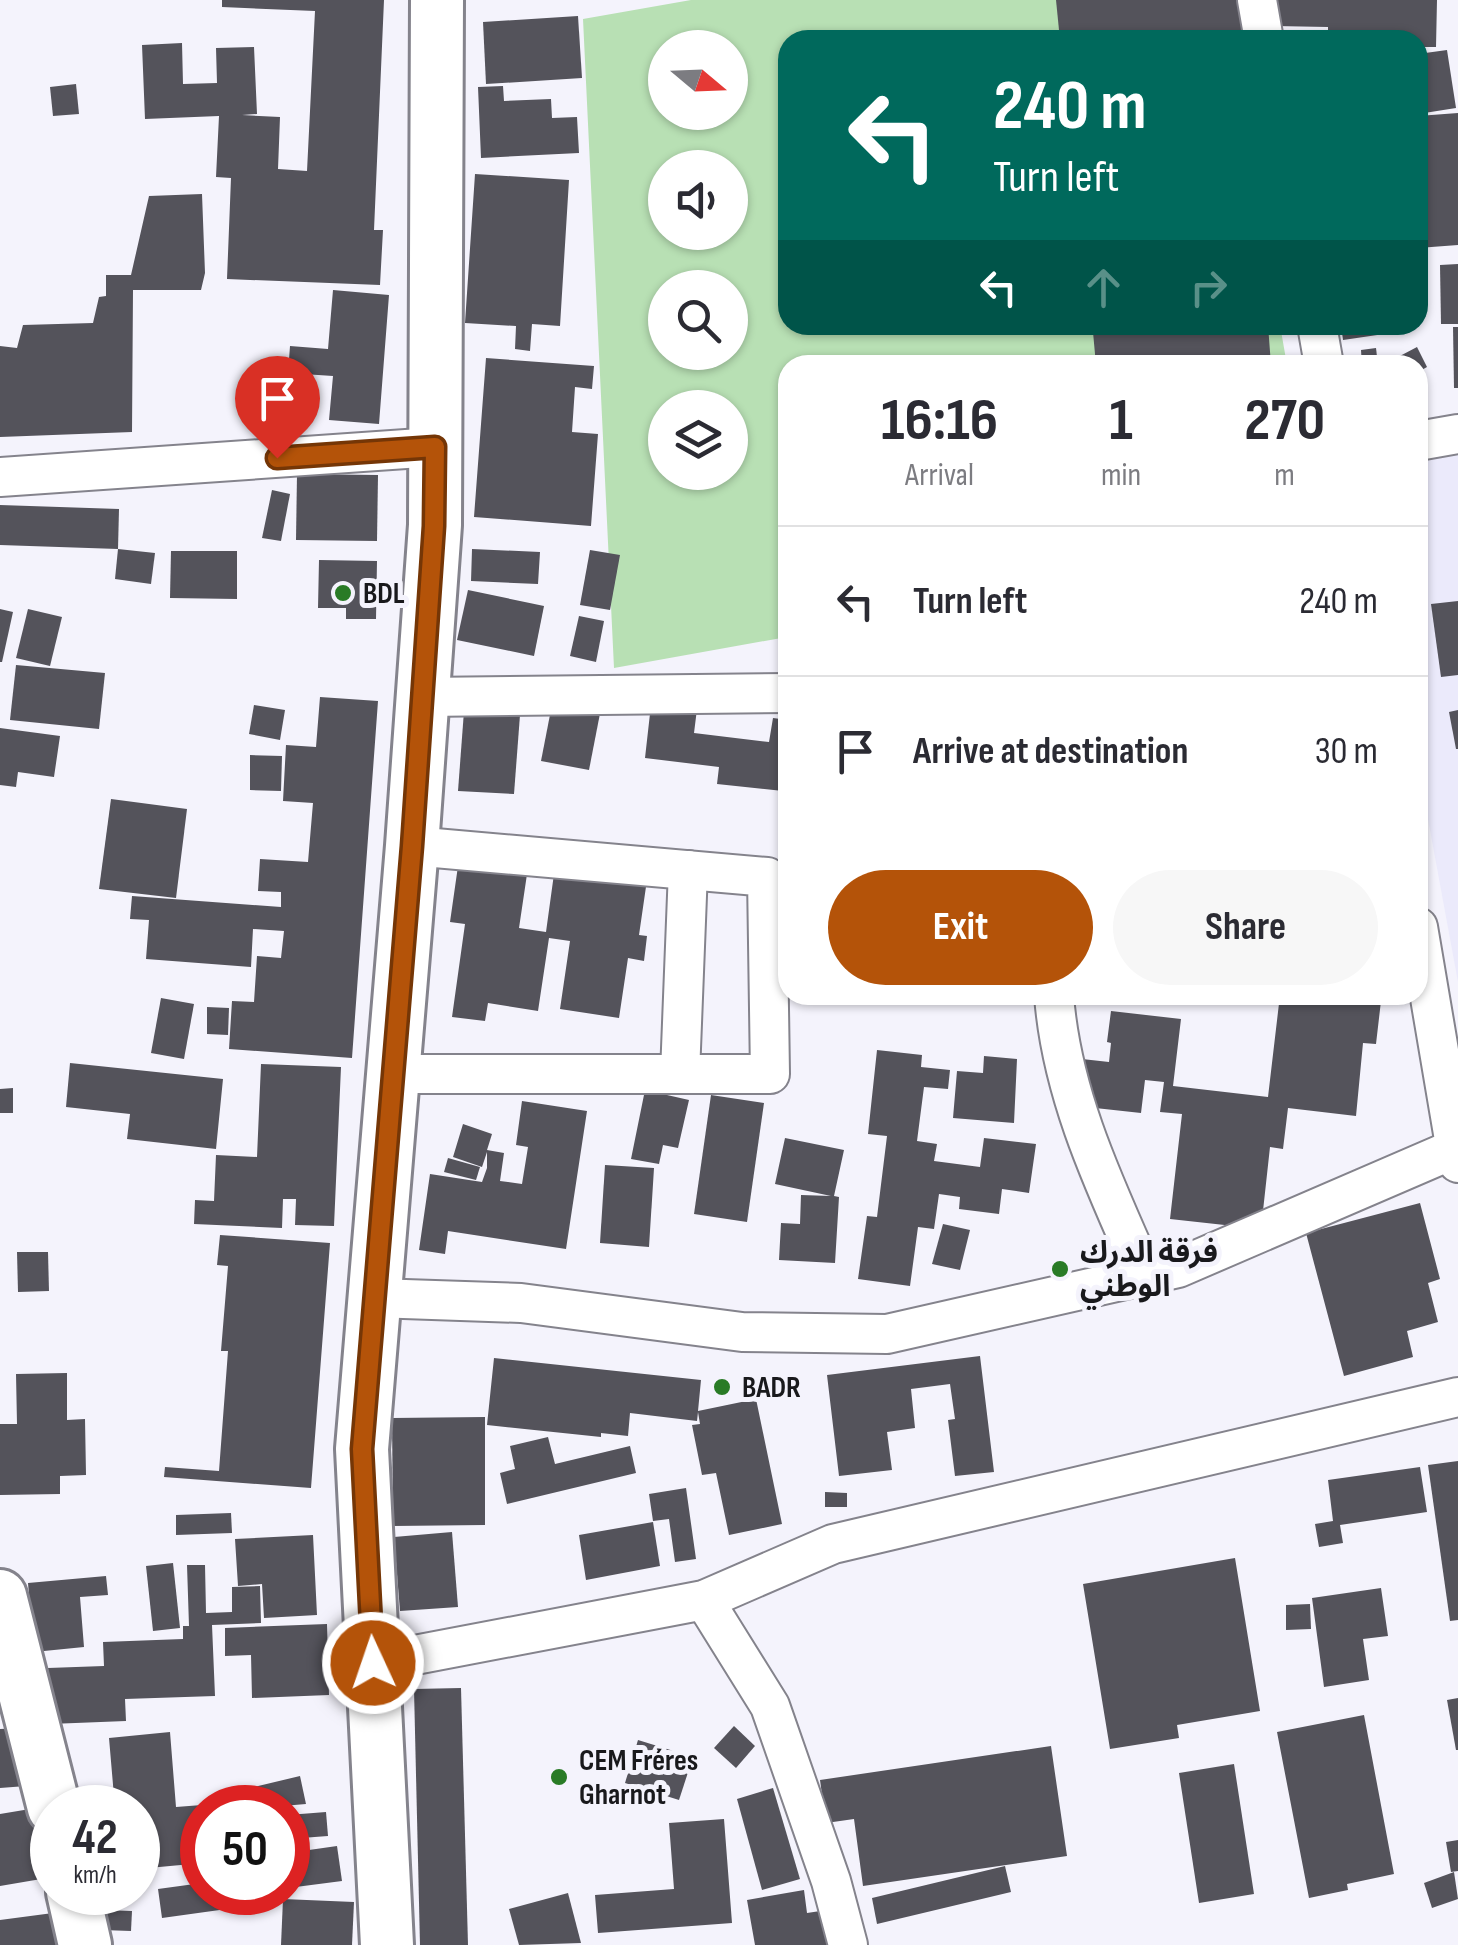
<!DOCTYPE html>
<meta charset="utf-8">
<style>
body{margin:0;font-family:"Sofia Sans Condensed","Noto Sans Arabic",sans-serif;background:#f7f7f7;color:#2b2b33;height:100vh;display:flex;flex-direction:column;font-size:38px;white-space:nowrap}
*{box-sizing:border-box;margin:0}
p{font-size:32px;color:#7c7c81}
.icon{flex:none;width:55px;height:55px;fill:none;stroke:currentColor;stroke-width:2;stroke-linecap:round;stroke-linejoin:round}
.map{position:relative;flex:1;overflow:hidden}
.drawer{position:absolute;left:778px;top:355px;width:650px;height:650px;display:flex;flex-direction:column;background:#fff;border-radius:30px;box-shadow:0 2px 8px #0004}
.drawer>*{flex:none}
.hud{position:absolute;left:778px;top:30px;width:650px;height:305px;border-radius:30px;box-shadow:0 2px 8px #0004;background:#00695c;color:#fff;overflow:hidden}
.needle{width:65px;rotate:109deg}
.fabs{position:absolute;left:648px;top:30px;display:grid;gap:20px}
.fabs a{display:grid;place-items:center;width:100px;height:100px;border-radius:50%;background:#fff;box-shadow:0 2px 8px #0004;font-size:50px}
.speed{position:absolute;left:30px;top:1785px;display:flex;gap:20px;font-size:50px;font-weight:700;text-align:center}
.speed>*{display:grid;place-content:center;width:130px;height:130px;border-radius:50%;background:#fff;box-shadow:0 2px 8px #0004;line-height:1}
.speed small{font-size:25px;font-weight:400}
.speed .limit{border:15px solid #d22;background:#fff;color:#111}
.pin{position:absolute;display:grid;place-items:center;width:85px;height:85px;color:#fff;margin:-102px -42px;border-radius:50% 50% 50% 0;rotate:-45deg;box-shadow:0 0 10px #0007}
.pin .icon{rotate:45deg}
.me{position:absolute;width:110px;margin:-55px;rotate:357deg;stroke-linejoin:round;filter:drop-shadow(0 0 8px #0008)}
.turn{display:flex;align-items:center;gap:35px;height:210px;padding:0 50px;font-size:45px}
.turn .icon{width:130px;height:130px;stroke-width:2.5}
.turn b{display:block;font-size:70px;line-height:85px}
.lanes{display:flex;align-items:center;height:95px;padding:0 50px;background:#0003;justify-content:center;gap:50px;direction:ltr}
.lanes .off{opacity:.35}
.eta{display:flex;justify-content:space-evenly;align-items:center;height:170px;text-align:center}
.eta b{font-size:60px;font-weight:700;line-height:70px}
.action{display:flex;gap:20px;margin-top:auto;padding:20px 50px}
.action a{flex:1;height:115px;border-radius:60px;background:#b45309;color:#fff;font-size:40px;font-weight:700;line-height:115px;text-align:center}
.action a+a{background:#f7f7f7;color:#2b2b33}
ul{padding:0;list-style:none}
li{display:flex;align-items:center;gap:30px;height:150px;padding:0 50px;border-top:2px solid #e1e1e2}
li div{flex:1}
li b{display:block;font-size:38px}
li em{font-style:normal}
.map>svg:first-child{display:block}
.built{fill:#ebeafb}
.green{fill:#b8e0b4;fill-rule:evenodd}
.building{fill:#54535b}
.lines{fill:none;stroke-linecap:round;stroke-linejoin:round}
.street-casing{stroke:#84838c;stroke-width:42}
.secondary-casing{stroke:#84838c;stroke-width:58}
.street{stroke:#fff;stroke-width:38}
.secondary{stroke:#fff;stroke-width:52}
.route-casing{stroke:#753606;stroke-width:25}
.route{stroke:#b45309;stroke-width:18}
.poi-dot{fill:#297b26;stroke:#f4f3fc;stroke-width:4}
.labels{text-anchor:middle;stroke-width:10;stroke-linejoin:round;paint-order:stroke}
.poi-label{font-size:30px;font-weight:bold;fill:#19191c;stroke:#f4f3fc;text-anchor:start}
</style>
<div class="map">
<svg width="1458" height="1945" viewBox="0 0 1458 1945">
<rect width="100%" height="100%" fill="#f4f3fc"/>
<polygon class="built" points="1458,447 1458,982 1418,765 1418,455"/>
<path class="green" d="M691,0H1217L1225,40H788V325H1280L1287,365H788L787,637L614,668L583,19ZM665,48H730V112H665ZM665,168H730V232H665ZM665,288H730V352H665ZM665,408H730V472H665Z"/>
<g class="building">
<polygon points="222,0 384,0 374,230 383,230 380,285 227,279 231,178 216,177 219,116 145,119 142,45 182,43 183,84 217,83 216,48 254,47 257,114 242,115 280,117 278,169 307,171 315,11 222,7"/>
<polygon points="1056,0 1241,0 1244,40 1060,40"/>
<polygon points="1275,0 1437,0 1436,47 1418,47 1418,40 1328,39 1328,27 1274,26"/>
<polygon points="578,16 582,78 486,84 483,22"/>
<polygon points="1447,50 1456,108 1418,114 1418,54"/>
<polygon points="76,84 79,114 53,116 50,87"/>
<polygon points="503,86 504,101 551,99 552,118 577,117 579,153 481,158 478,87"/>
<polygon points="1458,113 1458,245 1418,248 1418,116"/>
<polygon points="475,174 569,180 560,326 532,324 530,351 515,349 516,326 465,323"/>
<polygon points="202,194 205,273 201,290 133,290 132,432 0,437 0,346 17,348 23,325 93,323 99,297 106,296 106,275 131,275 149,196"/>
<polygon points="1458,264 1458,324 1441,324 1440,265"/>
<polygon points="333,290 389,295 379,424 329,420 333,376 288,373 290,346 328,349"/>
<polygon points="1068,325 1268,325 1271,365 1096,365 1093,332 1069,334"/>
<polygon points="1341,325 1390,325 1391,333 1343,340"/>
<polygon points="1453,327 1458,327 1458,388 1454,388"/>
<polygon points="1417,347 1427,367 1418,372 1418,365 1402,365 1398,357"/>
<polygon points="1376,348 1378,365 1362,365 1361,350"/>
<polygon points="486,358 594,366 592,389 575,387 572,432 598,434 591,526 474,517"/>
<polygon points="297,474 378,475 377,541 296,540"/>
<polygon points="272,490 290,494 281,541 262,538"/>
<polygon points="0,505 119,509 118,549 0,545"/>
<polygon points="118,549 155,553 151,584 115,579"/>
<polygon points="472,549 540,552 538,584 471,581"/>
<polygon points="590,550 620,555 610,610 580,605"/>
<polygon points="171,551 237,551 237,599 170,598"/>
<polygon points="319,560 377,561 376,619 346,619 346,608 318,608"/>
<polygon points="468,590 544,606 534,656 457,640"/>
<polygon points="1458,601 1458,675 1441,677 1431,604"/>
<polygon points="0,609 13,612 2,662 0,662"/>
<polygon points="28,609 62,617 50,666 16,658"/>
<polygon points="579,616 604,621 596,662 570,656"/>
<polygon points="16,665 105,673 99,729 10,720"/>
<polygon points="653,687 699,693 694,733 769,742 773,718 788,720 788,818 779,818 783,791 717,784 719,767 645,758"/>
<polygon points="555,689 603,698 589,770 541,761"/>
<polygon points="320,697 378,701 352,1058 229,1049 232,1001 254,1002 257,956 281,958 284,931 253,929 251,967 146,959 149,920 130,919 132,896 281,907 281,892 258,891 260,859 308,862 313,803 283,801 286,745 316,747"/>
<polygon points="254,705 285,710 280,740 249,734"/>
<polygon points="1458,710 1458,749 1456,749 1449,712"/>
<polygon points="464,711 520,715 514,794 458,791"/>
<polygon points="0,728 60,736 54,777 18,772 16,787 0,785"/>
<polygon points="250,755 282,756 281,791 250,790"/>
<polygon points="111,799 187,809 176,898 99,889"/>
<polygon points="461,845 530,854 519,928 546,932 557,852 649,866 639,935 647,936 644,961 628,958 619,1018 560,1009 570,941 549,938 538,1011 488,1003 485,1021 452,1017 465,924 450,922"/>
<polygon points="1280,995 1330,995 1381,1001 1376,1044 1363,1043 1356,1116 1288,1108 1283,1149 1270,1147 1261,1229 1170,1219 1182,1114 1160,1112 1164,1082 1145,1080 1141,1113 1077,1106 1082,1059 1109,1062 1111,1043 1107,1042 1111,1011 1181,1019 1173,1086 1268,1097"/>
<polygon points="161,998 194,1004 184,1059 151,1053"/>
<polygon points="207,1007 229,1008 228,1035 207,1034"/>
<polygon points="877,1050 922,1055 921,1067 950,1070 948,1089 924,1087 917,1141 937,1144 934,1161 980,1167 984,1138 1036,1144 1029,1193 1002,1189 999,1214 959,1209 960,1197 939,1194 934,1229 918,1227 910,1286 858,1279 867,1216 877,1217 887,1136 868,1134"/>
<polygon points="984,1056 1017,1059 1014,1123 953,1118 957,1071 983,1073"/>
<polygon points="70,1063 223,1079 216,1149 127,1139 130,1114 66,1107"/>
<polygon points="261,1064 341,1067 334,1226 295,1225 296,1199 283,1199 282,1228 194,1224 195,1200 214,1201 216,1155 257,1157"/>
<polygon points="13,1088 13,1113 0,1113 0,1089"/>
<polygon points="645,1090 689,1100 678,1148 663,1145 659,1164 631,1159"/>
<polygon points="711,1095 764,1103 747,1222 694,1214"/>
<polygon points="522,1101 587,1111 566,1249 448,1231 445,1254 419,1250 430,1174 482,1182 487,1168 487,1152 482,1167 453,1157 463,1124 492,1134 487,1150 504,1153 500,1181 522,1184 528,1147 516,1145"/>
<polygon points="785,1138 844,1150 834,1196 839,1197 835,1263 779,1260 781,1223 800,1224 801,1195 831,1196 775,1184"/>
<polygon points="448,1158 480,1167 476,1180 444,1172"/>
<polygon points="605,1165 654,1168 649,1247 600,1243"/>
<polygon points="1420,1203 1440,1279 1428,1283 1438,1322 1407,1331 1413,1357 1344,1376 1306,1233"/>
<polygon points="943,1224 970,1230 960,1270 932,1264"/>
<polygon points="220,1235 330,1243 311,1488 164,1477 165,1467 219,1471 228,1351 221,1351 228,1266 217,1265"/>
<polygon points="17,1252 48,1252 49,1291 18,1292"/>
<polygon points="980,1356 994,1472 955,1476 948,1420 955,1419 950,1384 911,1389 915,1428 887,1432 892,1470 839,1476 827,1375"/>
<polygon points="494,1358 701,1380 698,1411 756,1399 782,1524 729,1535 716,1473 702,1475 692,1425 700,1424 698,1412 697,1421 630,1413 628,1436 601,1433 601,1437 487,1425"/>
<polygon points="67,1373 67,1420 85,1419 86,1475 60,1476 60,1494 0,1495 0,1424 17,1424 16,1374"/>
<polygon points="485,1417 485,1525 393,1526 392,1418"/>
<polygon points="548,1437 555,1464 630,1446 636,1473 507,1504 500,1473 515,1469 510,1446"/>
<polygon points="1458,1461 1458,1620 1450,1621 1428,1465"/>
<polygon points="1420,1467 1427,1512 1340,1525 1343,1543 1319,1547 1315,1524 1333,1521 1328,1480"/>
<polygon points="686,1488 696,1559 675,1562 669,1519 653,1521 649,1494"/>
<polygon points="825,1492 847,1493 847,1507 825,1507"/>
<polygon points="231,1513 232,1533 176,1535 176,1515"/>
<polygon points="653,1522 660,1566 586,1580 579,1535"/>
<polygon points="452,1532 458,1607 400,1611 394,1537"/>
<polygon points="313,1535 317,1615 264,1618 262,1584 238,1586 235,1539"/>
<polygon points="1235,1558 1260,1711 1177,1725 1179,1738 1110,1749 1083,1584"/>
<polygon points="173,1563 180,1628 153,1631 146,1566"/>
<polygon points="187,1565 205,1565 206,1613 232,1612 232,1587 260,1586 261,1623 212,1625 215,1696 125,1699 126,1721 50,1724 48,1668 104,1666 103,1642 183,1639 183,1626 189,1626"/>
<polygon points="106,1576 108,1595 80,1597 84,1647 34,1652 28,1583"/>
<polygon points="1381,1588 1388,1636 1363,1639 1369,1680 1324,1687 1312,1598"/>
<polygon points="1310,1604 1311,1629 1286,1630 1286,1605"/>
<polygon points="327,1624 329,1695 252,1698 251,1655 225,1656 225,1628"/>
<polygon points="461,1688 468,1945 420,1945 414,1689"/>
<polygon points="1458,1698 1458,1750 1456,1750 1447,1700"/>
<polygon points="1364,1715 1394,1874 1347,1884 1348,1890 1309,1898 1277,1732"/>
<polygon points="734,1726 755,1746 736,1768 714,1748"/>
<polygon points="22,1728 26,1786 0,1788 0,1729"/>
<polygon points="170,1732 176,1807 202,1805 202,1863 138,1869 138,1808 115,1808 109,1738"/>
<polygon points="638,1740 693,1757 679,1800 625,1783"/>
<polygon points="1051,1746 1067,1856 863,1886 854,1819 826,1823 820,1780"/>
<polygon points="1234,1764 1254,1894 1199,1903 1179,1773"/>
<polygon points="300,1776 306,1804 259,1808 254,1787"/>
<polygon points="773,1788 800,1879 762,1890 737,1799"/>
<polygon points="36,1808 47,1878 0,1886 0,1814"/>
<polygon points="326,1812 328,1836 288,1839 288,1815"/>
<polygon points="724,1819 732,1923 598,1933 595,1895 674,1889 669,1823"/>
<polygon points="1458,1840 1458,1871 1451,1872 1446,1842"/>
<polygon points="337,1846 342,1881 288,1888 288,1853"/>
<polygon points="1005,1866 1011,1892 877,1924 872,1898"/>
<polygon points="1454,1872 1458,1899 1432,1908 1424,1883"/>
<polygon points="202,1883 202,1892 232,1892 234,1908 162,1918 158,1889"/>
<polygon points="804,1890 807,1913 827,1910 834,1945 755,1945 747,1900"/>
<polygon points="568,1893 581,1943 519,1945 509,1909"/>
<polygon points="283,1899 354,1902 352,1945 281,1945"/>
<polygon points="102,1910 132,1911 131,1931 102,1930"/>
<polygon points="53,1913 57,1945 0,1945 0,1920"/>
</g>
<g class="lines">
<defs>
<g id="street">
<polyline points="1257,0 1264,40"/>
<polyline points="1317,325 1324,365"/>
<polyline points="1418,441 1458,434"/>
<polyline points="0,477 435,447"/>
<polyline points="423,697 788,693"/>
<polyline points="1418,927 1458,1163"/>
<path d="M1054,995C1061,1094 1105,1186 1145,1276"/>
<polyline points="394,1074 770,1074 767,877 412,846"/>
<polyline points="680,1074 688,870"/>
<polyline points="375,1298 521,1303 742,1332 887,1334 1178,1268 1454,1149"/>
<polyline points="704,1600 770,1706 831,1881 848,1945"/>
<polyline points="373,1663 704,1600 833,1544 1458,1397"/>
</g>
<g id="secondary">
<polyline points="0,1596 54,1808"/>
<polyline points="73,1892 85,1945"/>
<polyline points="387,1945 362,1449 412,846 435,525 437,0"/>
</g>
</defs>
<use href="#street" class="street-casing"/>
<use href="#secondary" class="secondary-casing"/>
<use href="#street" class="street"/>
<use href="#secondary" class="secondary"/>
</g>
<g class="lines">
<defs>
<polyline id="route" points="277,458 435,447 434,526 412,846 362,1449 373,1663"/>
</defs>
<use href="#route" class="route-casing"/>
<use href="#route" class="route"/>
</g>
<g class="poi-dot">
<circle cx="343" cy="593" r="10"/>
<circle cx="1060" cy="1269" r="10"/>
<circle cx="722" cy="1387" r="10"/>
<circle cx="559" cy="1777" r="10"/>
</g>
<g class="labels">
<g class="poi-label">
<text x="363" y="603">BDL</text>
<text x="1080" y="1262">فرقة الدرك<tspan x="1080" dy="34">الوطني</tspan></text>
<text x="742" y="1397">BADR</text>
<text x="579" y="1770">CEM Fréres<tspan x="579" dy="34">Gharnot</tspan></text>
</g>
</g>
</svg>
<div class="fabs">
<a><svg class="needle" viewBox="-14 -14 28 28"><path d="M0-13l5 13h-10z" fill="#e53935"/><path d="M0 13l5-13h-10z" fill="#7c7c81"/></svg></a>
<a><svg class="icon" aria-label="sound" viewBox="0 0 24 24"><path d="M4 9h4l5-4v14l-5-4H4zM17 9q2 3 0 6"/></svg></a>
<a><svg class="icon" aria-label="search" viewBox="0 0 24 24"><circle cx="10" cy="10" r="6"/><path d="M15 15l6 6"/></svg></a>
<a><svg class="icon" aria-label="layers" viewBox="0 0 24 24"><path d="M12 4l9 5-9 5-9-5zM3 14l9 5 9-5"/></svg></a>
</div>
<div class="speed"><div>42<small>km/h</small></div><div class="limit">50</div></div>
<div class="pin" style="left:277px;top:458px;background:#d93025"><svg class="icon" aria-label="arrive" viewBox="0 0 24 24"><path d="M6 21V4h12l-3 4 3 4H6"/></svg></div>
<svg class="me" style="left:373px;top:1663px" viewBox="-20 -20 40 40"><circle r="17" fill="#b45309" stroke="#fff" stroke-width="3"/><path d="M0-11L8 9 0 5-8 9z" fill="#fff"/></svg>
<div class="hud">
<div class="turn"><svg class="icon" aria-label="left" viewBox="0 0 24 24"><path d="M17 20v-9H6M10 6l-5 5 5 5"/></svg><div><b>240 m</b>Turn left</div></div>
<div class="lanes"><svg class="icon" aria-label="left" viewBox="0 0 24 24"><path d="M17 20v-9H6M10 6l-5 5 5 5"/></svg><svg class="icon off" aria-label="ahead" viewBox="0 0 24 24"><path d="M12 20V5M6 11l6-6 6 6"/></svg><svg class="icon off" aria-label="right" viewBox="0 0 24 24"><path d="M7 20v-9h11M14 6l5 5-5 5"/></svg></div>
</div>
<section class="drawer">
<div class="eta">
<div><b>16:16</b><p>Arrival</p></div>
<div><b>1</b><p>min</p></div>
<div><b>270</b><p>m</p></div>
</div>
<ul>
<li><svg class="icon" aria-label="left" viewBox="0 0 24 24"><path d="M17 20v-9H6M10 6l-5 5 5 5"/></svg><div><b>Turn left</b></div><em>240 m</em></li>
<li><svg class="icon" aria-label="arrive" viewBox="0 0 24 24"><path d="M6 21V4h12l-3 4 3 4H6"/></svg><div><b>Arrive at destination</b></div><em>30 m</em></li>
</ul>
<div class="action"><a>Exit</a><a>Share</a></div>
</section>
</div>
